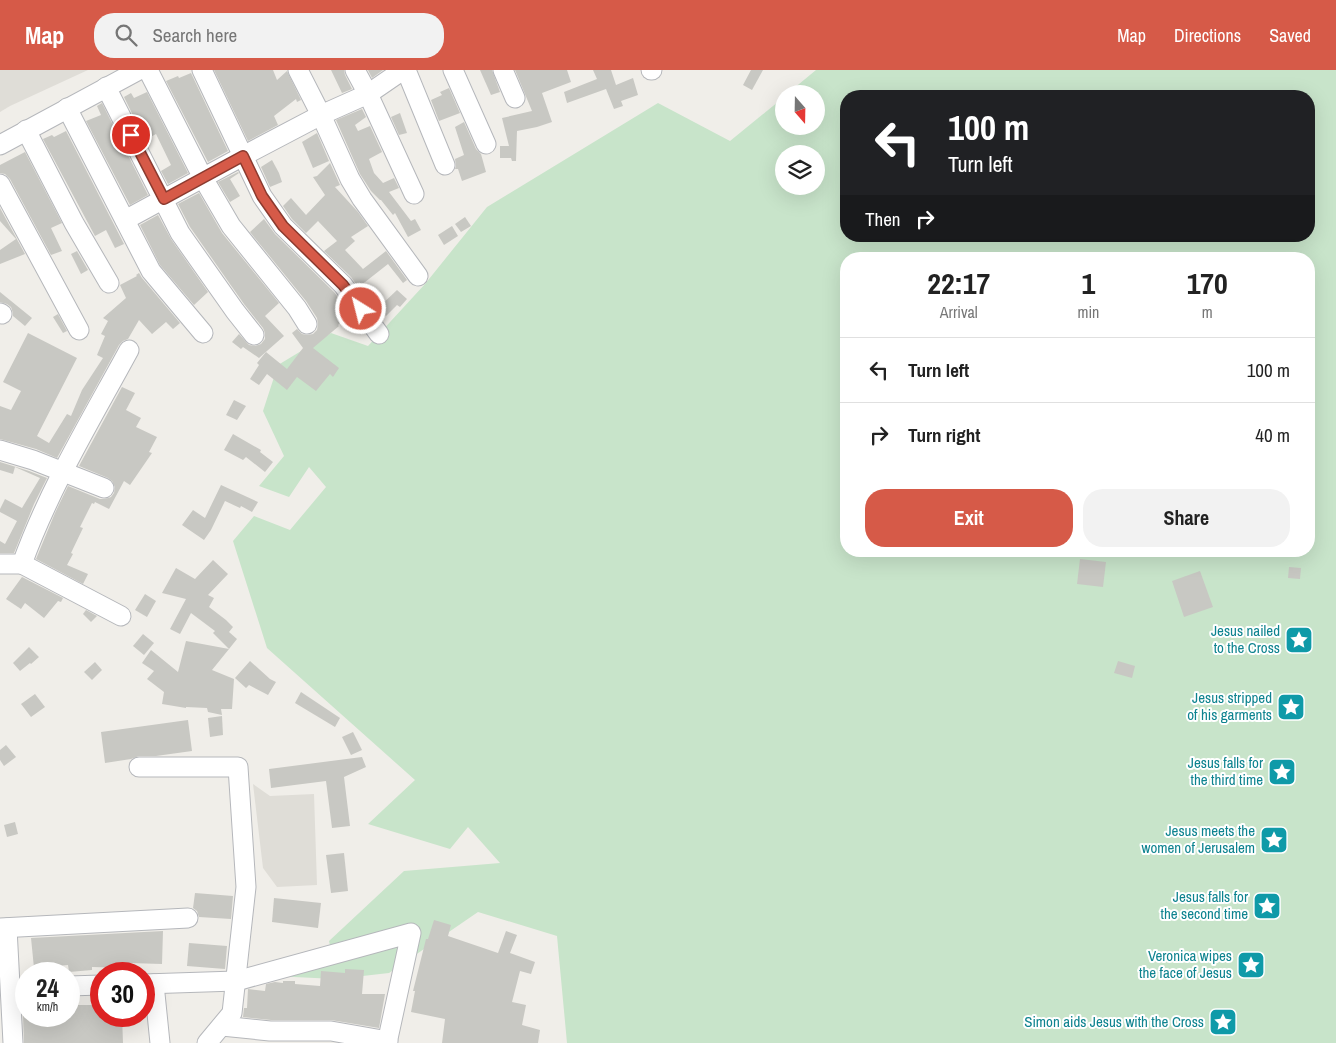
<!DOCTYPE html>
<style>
body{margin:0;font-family:"Archivo Narrow",sans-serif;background:#f2f2f2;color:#222;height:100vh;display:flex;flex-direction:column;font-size:19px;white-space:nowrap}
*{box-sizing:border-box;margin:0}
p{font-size:16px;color:#767676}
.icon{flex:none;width:28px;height:28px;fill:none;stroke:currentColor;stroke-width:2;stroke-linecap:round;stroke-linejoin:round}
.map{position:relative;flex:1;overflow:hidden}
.sheet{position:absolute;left:840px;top:182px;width:475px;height:305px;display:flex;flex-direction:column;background:#fff;border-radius:20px;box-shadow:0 5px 20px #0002}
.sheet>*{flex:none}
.top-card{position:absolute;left:840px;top:20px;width:475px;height:152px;border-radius:20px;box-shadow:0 5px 20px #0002;background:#202124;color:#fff;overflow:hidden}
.needle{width:32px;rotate:160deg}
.controls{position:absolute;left:775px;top:15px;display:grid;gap:10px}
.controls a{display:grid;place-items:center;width:50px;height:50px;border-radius:50%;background:#fff;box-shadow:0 5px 20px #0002;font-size:25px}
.speed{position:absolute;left:15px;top:892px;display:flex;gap:10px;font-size:25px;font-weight:700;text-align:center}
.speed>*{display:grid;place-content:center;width:65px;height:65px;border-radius:50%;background:#fff;box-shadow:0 5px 20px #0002;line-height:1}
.speed small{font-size:12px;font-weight:400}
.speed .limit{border:8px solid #d22;background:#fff;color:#111}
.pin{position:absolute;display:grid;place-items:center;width:42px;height:42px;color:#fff;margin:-21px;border:2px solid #fff;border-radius:50%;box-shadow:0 1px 5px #0007}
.me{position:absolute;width:55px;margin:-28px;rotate:324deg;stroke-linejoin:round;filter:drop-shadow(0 0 4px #0008)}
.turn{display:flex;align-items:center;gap:18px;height:105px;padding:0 25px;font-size:22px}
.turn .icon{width:65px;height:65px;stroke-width:2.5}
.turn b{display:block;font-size:35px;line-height:42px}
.then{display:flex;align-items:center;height:48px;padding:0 25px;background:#0003;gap:10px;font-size:19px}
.eta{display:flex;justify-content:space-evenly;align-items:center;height:85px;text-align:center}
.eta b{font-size:30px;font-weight:800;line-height:35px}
.cta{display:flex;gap:10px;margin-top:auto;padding:10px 25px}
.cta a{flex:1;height:58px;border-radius:20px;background:#d65a48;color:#fff;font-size:20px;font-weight:800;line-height:58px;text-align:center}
.cta a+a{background:#f2f2f2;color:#222}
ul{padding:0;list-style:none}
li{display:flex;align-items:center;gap:15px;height:65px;padding:0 25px;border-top:1px solid #e0e0e0}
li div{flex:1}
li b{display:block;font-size:19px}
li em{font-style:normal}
header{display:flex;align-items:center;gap:30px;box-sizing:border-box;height:70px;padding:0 25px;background:#d65a48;color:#fff}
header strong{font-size:24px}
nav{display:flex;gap:28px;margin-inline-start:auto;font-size:18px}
.search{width:350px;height:45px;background:#f2f2f2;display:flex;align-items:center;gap:12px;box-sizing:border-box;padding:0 18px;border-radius:20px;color:#767676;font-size:19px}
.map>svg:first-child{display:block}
.education{fill:#dfddd7}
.green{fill:#c8e4ca;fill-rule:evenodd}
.building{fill:#c8c8c3}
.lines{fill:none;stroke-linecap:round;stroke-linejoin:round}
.minor-casing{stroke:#b5b7bb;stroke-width:21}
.minor{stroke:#fff;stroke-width:19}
.route-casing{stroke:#8b3a2f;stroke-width:12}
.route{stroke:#d65a48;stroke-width:9}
.labels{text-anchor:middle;stroke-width:4;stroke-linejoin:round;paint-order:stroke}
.culture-label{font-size:15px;fill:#0d838f;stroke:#fff;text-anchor:end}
</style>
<header>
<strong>Map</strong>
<div class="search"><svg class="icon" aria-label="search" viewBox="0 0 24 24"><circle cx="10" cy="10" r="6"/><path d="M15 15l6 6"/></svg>Search here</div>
<nav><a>Map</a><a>Directions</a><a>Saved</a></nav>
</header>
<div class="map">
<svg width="1336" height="973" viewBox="0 0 1336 973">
<rect width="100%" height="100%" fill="#f0eee9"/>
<g class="education">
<polygon points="0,0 88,0 10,36 0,42"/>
<polygon points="253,714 270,726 314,724 317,815 277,817 263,798"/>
</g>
<path class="green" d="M816,0H1336V973H567L557,866L478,842L389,903L336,909L273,906L334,894L329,871L404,801L500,793L468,757L450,779L368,754L415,710L267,578L233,471L254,446L290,460L326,417L309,397L289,427L259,416L284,386L263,341L278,295L331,263L368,276L425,214L487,137L658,33L730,71L784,27V56H816V24H787ZM846,26H1309V166H846ZM784,84H816V116H784ZM846,189H1309V481H846Z"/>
<g class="building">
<polygon points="214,0 273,0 277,10 287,1 301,30 297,32 296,29 274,46 278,55 248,71"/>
<polygon points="331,0 344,0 345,5 352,19 342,23"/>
<polygon points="368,0 383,0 372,8"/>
<polygon points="480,0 492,0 500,22 491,25"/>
<polygon points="515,0 567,0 571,12 542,23 552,52 537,57 517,61 516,91 512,91 511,88 500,88 500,76 509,76 502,48 532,41"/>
<polygon points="593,0 611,0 616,15 633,8 638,25 621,31 623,36 614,39 606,19 567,33 564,22 597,9"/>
<polygon points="751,0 763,0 752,20 743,15"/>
<polygon points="191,3 228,81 208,92 166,11 178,6 179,8"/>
<polygon points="449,18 460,43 439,51 431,30 442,25 440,22"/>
<polygon points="147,22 188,103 168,114 161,101 171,95 156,64 145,70 124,27 131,23 134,28"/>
<polygon points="102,33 148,125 130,135 86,51 101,45 97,36"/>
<polygon points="362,39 366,47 355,55 358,61 370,56 382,82 369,89 374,103 383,113 394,108 399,118 389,122 411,151 415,149 421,160 408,167 395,143 393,145 381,130 380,130 371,121 360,104 336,50"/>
<polygon points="400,43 407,63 399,65 391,47"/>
<polygon points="464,52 476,79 481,84 486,102 462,111 458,99 455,99 456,96 455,89 464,85 455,57"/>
<polygon points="66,61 124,174 115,178 106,160 95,166 43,69 52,65 54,67"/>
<polygon points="317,63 329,91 313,98 302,72"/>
<polygon points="25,82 62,153 51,158 62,181 51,185 10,109 5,104 0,103 0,95"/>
<polygon points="272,90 279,103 282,112 270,117 261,97"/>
<polygon points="330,93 340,115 335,117 358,142 368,156 351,167 355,171 345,180 363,199 386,181 407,210 403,213 388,194 360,216 368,224 365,227 351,207 324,181 337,171 318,151 306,163 292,149 283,136 291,128 306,145 325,125 313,107 317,106"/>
<polygon points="238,102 239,103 230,109 240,126 230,132 218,112"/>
<polygon points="199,123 222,163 279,233 265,246 284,266 259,288 243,277 241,279 232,272 239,264 249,275 255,276 261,274 265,269 265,263 263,258 244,234 190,157 178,134"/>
<polygon points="0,138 25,184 0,194 0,180 16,169 0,151"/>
<polygon points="158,145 171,169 208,222 194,235 160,195 140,155"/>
<polygon points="465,147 471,156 461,162 455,154"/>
<polygon points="264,149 275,164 334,222 350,243 338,255 339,256 313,278 339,298 333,307 330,304 316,321 297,307 287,320 267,304 259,315 250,309 259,295 257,293 266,282 287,299 303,278 292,263 297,259 302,264 307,265 313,264 317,260 318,254 317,248 306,231 250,162"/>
<polygon points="452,156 458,166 444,175 438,165"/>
<polygon points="77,181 88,200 81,204 71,184"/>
<polygon points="139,203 142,208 180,253 173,259 166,252 152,264 139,250 128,269 123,271 119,275 57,388 36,379 0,369 0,336 11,340 21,321 3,312 28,263 77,288 37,366 49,373 67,344 71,346 82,320 103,288 97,285 105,266 101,264 108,251 103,248 126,228 120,215 137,206 136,205"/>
<polygon points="397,220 407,229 400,237 397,235 386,246 378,238"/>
<polygon points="0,222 32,248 25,256 13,246 13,243 11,237 7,234 0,232"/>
<polygon points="58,244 67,261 63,263 53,247"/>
<polygon points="122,317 135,323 126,340 141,348 136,357 157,367 149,382 152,383 130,415 124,411 109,439 95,432 94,434 92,433 80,457 83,458 71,483 73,484 67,495 88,504 83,514 36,489 55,443 68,416 100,429 105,429 111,427 114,423 115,417 112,411 108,408 79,396"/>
<polygon points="234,330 246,336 237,350 226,345"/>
<polygon points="233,364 261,380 260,382 273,392 265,402 246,387 243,390 224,380"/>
<polygon points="0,392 29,401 47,408 34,434 14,483 0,483 0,471 5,474 17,451 0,442 0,439 5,429 22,438 40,408 15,397 13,404 0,400"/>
<polygon points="221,415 258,432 252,442 241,436 240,438 225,431 211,460 204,470 182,455 193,440 205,448"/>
<polygon points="1080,489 1106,492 1103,517 1077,514"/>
<polygon points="213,490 228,504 208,525 214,528 209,537 226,550 233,557 229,562 237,569 229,579 213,563 215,561 191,543 180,564 170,559 186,529 162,523 176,498 195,509"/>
<polygon points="1289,497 1301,498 1300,509 1288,508"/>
<polygon points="1200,501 1213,537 1184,547 1172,511"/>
<polygon points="22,507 63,528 61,532 58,531 44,548 25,533 21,539 6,529"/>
<polygon points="145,524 156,531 147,547 135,540"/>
<polygon points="86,540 97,546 91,552 83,544"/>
<polygon points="143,564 154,573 144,585 133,576"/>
<polygon points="1293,564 1305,565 1304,575 1292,575"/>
<polygon points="186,571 229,579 212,600 234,609 232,639 221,639 222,645 208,642 207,638 186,637 186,638 162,634 164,622 147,609 154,601 142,593 151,580 178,602"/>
<polygon points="29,577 39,587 31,594 30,593 20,601 13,593"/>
<polygon points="250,591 270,609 276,612 268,625 249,615 246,618 235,608"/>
<polygon points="1118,591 1135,596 1132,608 1114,603"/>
<polygon points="95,592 102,600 92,610 84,602"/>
<polygon points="301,622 340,648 335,657 295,633"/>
<polygon points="35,624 45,637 31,647 21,634"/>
<polygon points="1285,631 1297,632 1297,643 1284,642"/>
<polygon points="222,646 223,665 210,667 208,648"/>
<polygon points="188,650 192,681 156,686 139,686 131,689 105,693 101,662"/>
<polygon points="353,662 362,680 351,685 342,667"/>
<polygon points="6,675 16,687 4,696 0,690 0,680"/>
<polygon points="362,687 366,697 344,707 350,756 332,758 326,711 271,718 269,699"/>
<polygon points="1276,696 1288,697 1288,707 1276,707"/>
<polygon points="15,752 18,764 7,767 4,755"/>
<polygon points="1268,765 1280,766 1280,776 1267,776"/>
<polygon points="344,783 348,821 331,823 326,785"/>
<polygon points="195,823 233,826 231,849 199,847 197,841 193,838"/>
<polygon points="274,828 321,833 318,858 272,852"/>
<polygon points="1261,831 1274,831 1273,842 1261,841"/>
<polygon points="434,850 451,855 448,866 498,883 506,861 517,865 510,883 535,892 531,904 520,901 512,932 526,935 522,955 540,960 538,973 442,973 445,949 411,942 415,921 413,921 426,869 428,869"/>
<polygon points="163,861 162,894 129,893 129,898 92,897 92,900 69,902 68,895 34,898 31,868"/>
<polygon points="189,873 227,876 225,899 187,896"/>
<polygon points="1247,888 1259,891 1257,901 1244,899"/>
<polygon points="345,899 364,900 362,924 385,924 379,958 331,950 271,950 243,947 244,938 247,938 248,919 265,921 266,914 275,912 283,913 283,911 295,911 295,914 320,916 321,901 345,903"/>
<polygon points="69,935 101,935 101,946 122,946 123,973 24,973 23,946 69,946"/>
<polygon points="1222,945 1230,953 1223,961 1214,952"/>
</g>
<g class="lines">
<defs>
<g id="minor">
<polyline points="148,0 203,108 231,156 297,238 307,254"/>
<polyline points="202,0 262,126 283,156 343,215 379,264"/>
<polyline points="298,0 321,45 350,109 362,129 418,206"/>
<polyline points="355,0 368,24 414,124"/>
<polyline points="406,0 445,95"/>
<polyline points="453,0 486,74"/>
<polyline points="503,0 515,28"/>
<polyline points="651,0 652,0"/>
<polyline points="106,17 180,163 235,241 254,265"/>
<polyline points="67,38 151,201 203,263"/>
<polyline points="26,60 74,153 109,213"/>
<polyline points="0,75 139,0"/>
<polyline points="0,114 79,260"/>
<polyline points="125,150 243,86 321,45 368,24 403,0"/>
<polyline points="0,243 2,244"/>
<polyline points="0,380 33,390 104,418"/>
<path d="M0,494H22C49,419 91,350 129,280"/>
<polyline points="22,494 121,546"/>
<polyline points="139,697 238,697 246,817 232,943 207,973"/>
<polyline points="0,858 188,848"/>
<polyline points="7,858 13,973"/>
<polyline points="144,914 236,911 411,863 387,973"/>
<polyline points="154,914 160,973"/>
<polyline points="69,916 101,915"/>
<polyline points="222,956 270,961 331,961 388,971"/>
</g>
</defs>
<use href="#minor" class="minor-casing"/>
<use href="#minor" class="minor"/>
</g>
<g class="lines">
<defs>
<polyline id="route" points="131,65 164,129 243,86 262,126 283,156 343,215 361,239"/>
</defs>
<use href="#route" class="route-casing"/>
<use href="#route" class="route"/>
</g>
<defs>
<symbol id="sight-square" viewBox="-11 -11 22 22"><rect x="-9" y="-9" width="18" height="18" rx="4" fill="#0f9aa8" stroke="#fff"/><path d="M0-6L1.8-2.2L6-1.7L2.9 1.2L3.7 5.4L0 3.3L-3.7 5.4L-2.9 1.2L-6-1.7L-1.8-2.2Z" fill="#fff"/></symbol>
</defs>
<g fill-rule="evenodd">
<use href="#sight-square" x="1283" y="554" width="32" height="32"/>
<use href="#sight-square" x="1275" y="621" width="32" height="32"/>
<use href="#sight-square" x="1266" y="686" width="32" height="32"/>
<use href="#sight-square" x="1258" y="754" width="32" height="32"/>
<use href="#sight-square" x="1251" y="820" width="32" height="32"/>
<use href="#sight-square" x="1235" y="879" width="32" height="32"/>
<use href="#sight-square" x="1207" y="936" width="32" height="32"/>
</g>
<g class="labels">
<g class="culture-label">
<text x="1280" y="566">Jesus nailed<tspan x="1280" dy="17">to the Cross</tspan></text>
<text x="1272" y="633">Jesus stripped<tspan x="1272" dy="17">of his garments</tspan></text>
<text x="1263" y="698">Jesus falls for<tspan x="1263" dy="17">the third time</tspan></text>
<text x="1255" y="766">Jesus meets the<tspan x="1255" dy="17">women of Jerusalem</tspan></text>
<text x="1248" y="832">Jesus falls for<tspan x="1248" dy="17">the second time</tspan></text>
<text x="1232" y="891">Veronica wipes<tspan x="1232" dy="17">the face of Jesus</tspan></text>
<text x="1204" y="957">Simon aids Jesus with the Cross</text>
</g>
</g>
</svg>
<div class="controls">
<a><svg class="needle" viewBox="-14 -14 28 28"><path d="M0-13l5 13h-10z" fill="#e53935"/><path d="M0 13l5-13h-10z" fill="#767676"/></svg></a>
<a><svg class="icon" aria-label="layers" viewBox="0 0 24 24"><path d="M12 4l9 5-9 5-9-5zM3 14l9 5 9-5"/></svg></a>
</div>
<div class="speed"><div>24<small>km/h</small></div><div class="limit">30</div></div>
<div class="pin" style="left:131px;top:65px;background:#d93025"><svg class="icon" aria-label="arrive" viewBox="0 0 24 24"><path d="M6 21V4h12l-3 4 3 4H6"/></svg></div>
<svg class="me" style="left:361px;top:239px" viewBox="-20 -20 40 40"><circle r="17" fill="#d65a48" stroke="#fff" stroke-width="3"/><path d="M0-11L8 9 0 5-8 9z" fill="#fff"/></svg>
<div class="top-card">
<div class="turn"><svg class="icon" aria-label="left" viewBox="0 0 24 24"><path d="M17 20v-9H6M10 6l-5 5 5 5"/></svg><div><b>100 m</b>Turn left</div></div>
<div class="then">Then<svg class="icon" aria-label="right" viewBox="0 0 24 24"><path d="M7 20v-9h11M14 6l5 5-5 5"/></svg></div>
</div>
<section class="sheet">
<div class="eta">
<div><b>22:17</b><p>Arrival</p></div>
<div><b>1</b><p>min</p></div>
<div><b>170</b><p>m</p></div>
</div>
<ul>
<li><svg class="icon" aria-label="left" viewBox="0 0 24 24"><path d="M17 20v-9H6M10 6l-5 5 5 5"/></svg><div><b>Turn left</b></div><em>100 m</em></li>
<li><svg class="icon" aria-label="right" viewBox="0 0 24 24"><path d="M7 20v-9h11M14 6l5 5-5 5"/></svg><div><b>Turn right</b></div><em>40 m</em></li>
</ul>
<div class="cta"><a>Exit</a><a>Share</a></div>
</section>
</div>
